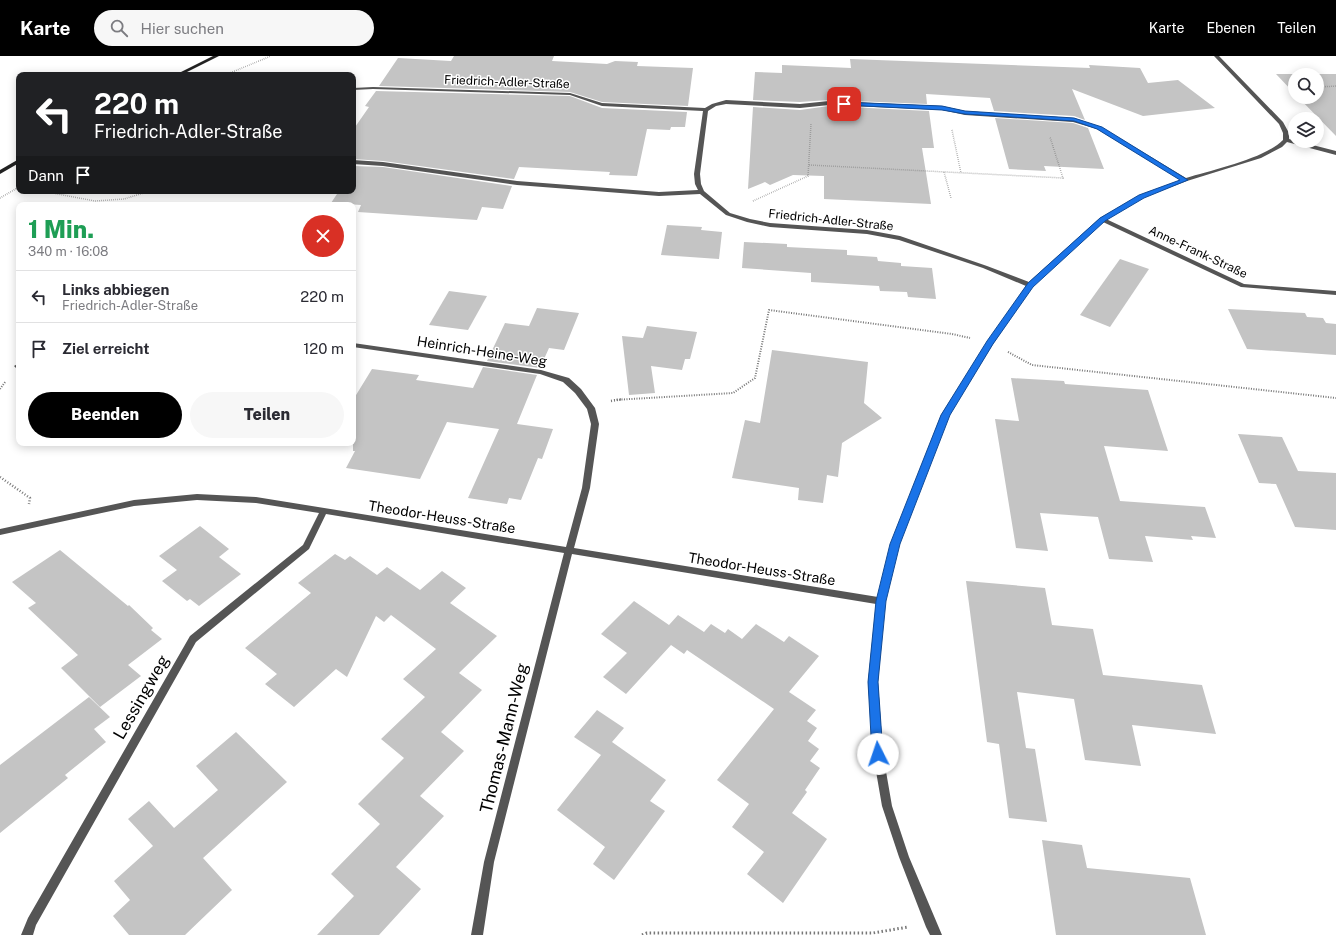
<!DOCTYPE html>
<html lang="de">
<meta charset="utf-8">
<style>
body{margin:0;font-family:"Public Sans",sans-serif;background:#f7f7f7;color:#2b2b33;height:100vh;display:flex;flex-direction:column;font-size:15px;white-space:nowrap}
*{box-sizing:border-box;margin:0}
p{font-size:13px;color:#7c7c81}
.icon{flex:none;width:22px;height:22px;fill:none;stroke:currentColor;stroke-width:2;stroke-linecap:round;stroke-linejoin:round}
.map{position:relative;flex:1;overflow:hidden}
.sheet{position:absolute;left:16px;top:146px;width:340px;height:244px;display:flex;flex-direction:column;background:#fff;border-radius:8px;box-shadow:0 2px 10px #0003}
.sheet>*{flex:none}
.banner{position:absolute;left:16px;top:16px;width:340px;height:122px;border-radius:8px;box-shadow:0 2px 10px #0003;background:#202124;color:#fff;overflow:hidden}
.tools{position:absolute;left:1288px;top:12px;display:grid;gap:8px}
.tools a{display:grid;place-items:center;width:36px;height:36px;border-radius:50%;background:#fff;box-shadow:0 2px 10px #0003;font-size:20px}
.pin{position:absolute;display:grid;place-items:center;width:34px;height:34px;color:#fff;margin:-17px;border-radius:8px;box-shadow:0 2px 6px #0006}
.me{position:absolute;width:44px;margin:-22px;rotate:356deg;stroke-linejoin:round;filter:drop-shadow(0 0 3px #0008)}
.turn{display:flex;align-items:center;gap:14px;height:84px;padding:0 12px;font-size:18px}
.turn .icon{width:52px;height:52px;stroke-width:2.5}
.turn b{display:block;font-size:28px;line-height:34px}
.then{display:flex;align-items:center;height:38px;padding:0 12px;background:#0003;gap:8px;font-size:15px}
.round{display:grid;place-items:center;flex:none;width:42px;height:42px;border-radius:21px;background:#f7f7f7}
.head{display:flex;align-items:center;justify-content:space-between;height:68px;padding:0 12px}
h1{font-size:24px;font-weight:800;line-height:30px;color:#1e9e55}
.action{display:flex;gap:8px;margin-top:auto;padding:8px 12px}
.action a{flex:1;height:46px;border-radius:24px;background:#000;color:#fff;font-size:16px;font-weight:800;line-height:46px;text-align:center}
.action a+a{background:#f7f7f7;color:#2b2b33}
ul{padding:0;list-style:none}
li{display:flex;align-items:center;gap:12px;height:52px;padding:0 12px;border-top:1px solid #e1e1e2}
li div{flex:1}
li b{display:block;font-size:15px}
li em{font-style:normal}
header{display:flex;align-items:center;gap:24px;box-sizing:border-box;height:56px;padding:0 20px;background:#000;color:#fff}
header strong{font-size:19px}
nav{display:flex;gap:22px;margin-inline-start:auto;font-size:14px}
.search{width:280px;height:36px;background:#f7f7f7;display:flex;align-items:center;gap:10px;box-sizing:border-box;padding:0 14px;border-radius:22px;color:#7c7c81;font-size:15px}
.map>svg:first-child{display:block}
.building{fill:#c4c4c4}
.lines{fill:none;stroke-linecap:round;stroke-linejoin:round}
.path-far3{stroke:#777;stroke-width:1.5;stroke-dasharray:0.5 1.5;stroke-linecap:butt}
.path-far2{stroke:#777;stroke-width:2;stroke-dasharray:1 1.5;stroke-linecap:butt}
.path-far1{stroke:#777;stroke-width:2.5;stroke-dasharray:1 2;stroke-linecap:butt}
.path{stroke:#777;stroke-width:3;stroke-dasharray:1.5 2.5;stroke-linecap:butt}
.street{fill:#555;fill-rule:evenodd}
.secondary{fill:#222;fill-rule:evenodd}
.route{fill:#1a73e8;stroke:#114b97}
.labels{text-anchor:middle;stroke-width:3;stroke-linejoin:round;paint-order:stroke}
.far-street-label{font-size:12px;fill:#000;stroke:#fff}
.street-label{font-size:14px;fill:#000;stroke:#fff}
.near-street-label{font-size:17px;fill:#000;stroke:#fff}
</style>
<header>
<strong>Karte</strong>
<div class="search"><svg class="icon" aria-label="search" viewBox="0 0 24 24"><circle cx="10" cy="10" r="6"/><path d="M15 15l6 6"/></svg>Hier suchen</div>
<nav><a>Karte</a><a>Ebenen</a><a>Teilen</a></nav>
</header>
<div class="map">
<svg width="1336" height="879" viewBox="0 0 1336 879">
<rect width="100%" height="100%" fill="#fff"/>
<g class="building">
<polygon points="454,0 554,0 552,5 607,8 615,5 638,6 637,10 693,12 688,50 602,46 570,36 379,30 398,2 451,5"/>
<polygon points="850,3 1090,12 1089,9 1140,12 1148,27 1178,24 1215,52 1143,60 1072,33 1085,64 1074,60 994,55 990,42 926,38 927,48 829,44 800,46 753,44 755,16 782,17 782,9 851,12"/>
<polygon points="1276,18 1336,18 1336,80 1298,41 1317,41 1317,19 1295,19 1295,38"/>
<polygon points="376,35 570,40 602,52 687,56 685,71 671,71 670,74 647,73 637,120 609,119 610,116 519,111 514,123 383,105 353,103 353,74 369,51 365,50"/>
<polygon points="829,50 929,55 934,92 922,92 931,148 824,143 824,120 793,119 770,129 765,126 748,133 753,51 800,54"/>
<polygon points="995,62 1073,67 1088,72 1104,113 1044,110 1046,115 1009,113"/>
<polygon points="353,110 383,111 512,130 503,153 482,151 477,164 358,156 361,149 331,147 339,135 353,135"/>
<polygon points="667,169 702,171 701,174 722,176 719,203 661,199"/>
<polygon points="744,186 787,188 787,191 847,194 847,199 877,201 878,205 901,207 901,210 932,212 936,243 908,241 907,236 880,235 879,230 811,226 811,217 742,212"/>
<polygon points="1120,203 1149,213 1110,271 1080,259"/>
<polygon points="449,235 487,240 468,274 429,269"/>
<polygon points="537,252 579,257 564,294 549,292 540,312 487,305 505,267 529,270"/>
<polygon points="1228,253 1305,257 1307,261 1323,262 1326,267 1336,268 1336,299 1247,293"/>
<polygon points="647,270 697,276 690,303 685,303 682,314 651,310 655,337 629,339 622,280 643,282"/>
<polygon points="772,294 868,306 864,347 882,362 842,387 838,421 827,419 823,447 798,444 799,432 732,422 745,364 760,367"/>
<polygon points="483,311 537,319 517,368 553,373 542,403 538,402 521,444 509,442 507,448 468,442 499,373 447,366 420,423 346,412 355,395 353,395 353,344 372,313 419,319 416,324 473,332"/>
<polygon points="1011,322 1064,325 1065,328 1148,334 1168,395 1104,390 1120,445 1205,451 1216,482 1191,480 1193,484 1145,480 1153,506 1109,503 1098,461 1040,457 1048,495 1016,492 995,363 1019,365"/>
<polygon points="1238,378 1282,381 1298,415 1336,417 1336,474 1295,471 1276,428 1259,427"/>
<polygon points="200,470 229,493 219,501 241,518 199,550 190,543 187,545 162,525 177,514 159,500"/>
<polygon points="60,494 128,550 129,549 153,572 151,574 162,583 128,609 141,620 100,651 61,612 78,599 28,552 36,547 12,526"/>
<polygon points="335,498 345,504 350,500 377,519 387,511 420,534 442,515 466,532 450,547 497,580 459,617 482,634 441,676 464,695 420,740 444,760 396,811 421,833 379,879 317,879 354,840 331,818 380,768 358,748 404,702 381,683 425,641 403,623 436,593 391,559 384,566 376,560 347,621 336,613 294,651 265,628 277,618 245,592 311,537 298,527"/>
<polygon points="966,525 1045,532 1052,569 1093,573 1103,619 1202,629 1216,678 1132,669 1141,710 1085,704 1074,643 1017,636 1026,692 1035,693 1047,766 1009,762 999,688 987,686"/>
<polygon points="634,545 669,569 678,559 704,576 711,568 725,577 728,573 742,583 756,568 784,586 789,580 819,600 789,636 816,654 807,665 817,672 808,685 819,693 810,705 820,712 805,734 807,736 792,757 827,783 783,847 747,818 764,796 732,771 749,748 717,724 774,653 687,594 684,598 671,589 626,638 603,621 627,597 601,578"/>
<polygon points="89,641 110,661 94,673 106,686 65,719 68,722 0,777 0,709"/>
<polygon points="597,654 624,672 612,686 666,724 650,745 665,755 614,824 593,808 605,791 557,754 601,699 574,681"/>
<polygon points="236,676 287,726 203,802 232,834 185,879 129,879 113,860 130,844 114,825 153,790 128,763 149,745 174,772 218,734 196,710"/>
<polygon points="1042,784 1082,789 1087,812 1190,822 1206,879 1056,879"/>
</g>
<g class="lines">
<g class="path-far3">
<polyline points="225,19 271,0"/>
<polyline points="1319,31 1336,30"/>
<polyline points="952,74 961,117"/>
<polyline points="809,109 1063,122 1050,81"/>
<polyline points="944,116 951,142"/>
<polyline points="42,135 95,145 124,143 150,135"/>
<polyline points="0,142 19,131"/>
<polyline points="753,145 808,120 811,67"/>
</g>
<g class="path-far2">
<polyline points="1008,296 1032,309 1336,342"/>
<polyline points="0,333 6,325"/>
<polyline points="614,344 733,337 755,322 769,254 952,278 970,282"/>
</g>
<g class="path-far1">
<polyline points="611,345 623,343"/>
<polyline points="0,421 30,442 29,448"/>
</g>
<polyline class="path" points="642,879 647,877 873,877 908,871"/>
<g class="street">
<path d="M1214,0H1219L1283,66L1289,77V83L1336,95V99L1287,86L1282,91L1261,102L1187,125L1144,141L1106,163L1244,228L1336,235V239L1241,231L1103,166L1032,230L993,288L949,359L899,488L885,545L878,626L883,698L892,750L909,801L942,879H930L926,871L899,801L882,750L873,698L868,626L876,548L572,498L494,806L483,879H471L484,806L564,497L326,458L309,493L196,586L36,869L33,879H21L28,862L190,580L303,489L319,457L256,447L197,444L134,450L0,479V473L134,444L197,438L256,441L566,491L582,432L591,368L587,353L575,337L563,326L540,318L353,291V287L541,314L569,322L581,333L595,352L599,368L590,432L574,492L878,541L891,488L941,359L988,285L1026,230L983,212L899,184L867,178L770,171L747,166L726,159L700,138L659,140L517,129L383,110L353,108V104L383,106L517,125L659,136L698,134L695,128L694,118L703,55L602,50L570,39L373,33L353,34V32L373,31L570,37L602,47L705,52L712,48L726,44L800,48L829,45L942,50L965,55L1074,62L1101,71L1186,122C1212,114 1264,103 1283,84V77L1279,68ZM726,48L800,52L829,49L942,54L965,59L1073,66L1097,73L1181,124L1140,139L1100,162L1029,226L987,210L900,180L867,174L770,167L750,163L730,157L704,135L701,128L700,118L708,55L716,50Z"/>
<polygon points="19,307 19,312 16,312 14,310"/>
</g>
<g class="secondary">
<polygon points="213,0 219,0 181,19 175,19"/>
<polygon points="19,103 19,107 0,118 0,114"/>
</g>
</g>
<polygon class="route" points="842,46 942,50 965,55 1074,62 1102,71 1188,124 1144,142 1105,165 1033,231 993,288 950,359 900,488 886,545 878,626 883,698 882,702 878,703 874,702 872,698 868,626 876,545 890,488 941,359 987,285 1028,227 1100,162 1139,139 1180,124 1097,73 1074,65 965,58 942,54 844,49 842,49"/>
<g class="labels">
<g class="far-street-label">
<text transform="translate(507 26) rotate(2)" y="4">Friedrich-Adler-Straße</text>
<text transform="translate(831 164) rotate(6)" y="4">Friedrich-Adler-Straße</text>
<text transform="translate(1198 196) rotate(25)" y="4">Anne-Frank-Straße</text>
</g>
<g class="street-label">
<text transform="translate(482 295) rotate(9)" y="5">Heinrich-Heine-Weg</text>
<text transform="translate(442 461) rotate(9)" y="5">Theodor-Heuss-Straße</text>
<text transform="translate(762 513) rotate(9)" y="5">Theodor-Heuss-Straße</text>
</g>
<g class="near-street-label">
<text transform="translate(141 641) rotate(-60)" y="6">Lessingweg</text>
<text transform="translate(504 682) rotate(-76)" y="6">Thomas-Mann-Weg</text>
</g>
</g>
</svg>
<div class="tools">
<a><svg class="icon" aria-label="search" viewBox="0 0 24 24"><circle cx="10" cy="10" r="6"/><path d="M15 15l6 6"/></svg></a>
<a><svg class="icon" aria-label="layers" viewBox="0 0 24 24"><path d="M12 4l9 5-9 5-9-5zM3 14l9 5 9-5"/></svg></a>
</div>
<div class="pin" style="left:844px;top:48px;background:#d93025"><svg class="icon" aria-label="arrive" viewBox="0 0 24 24"><path d="M6 21V4h12l-3 4 3 4H6"/></svg></div>
<svg class="me" style="left:878px;top:698px" viewBox="-20 -20 40 40"><circle r="19" fill="#fff"/><path d="M0-13L10 11 0 6-10 11z" fill="#1a73e8"/></svg>
<div class="banner">
<div class="turn"><svg class="icon" aria-label="left" viewBox="0 0 24 24"><path d="M17 20v-9H6M10 6l-5 5 5 5"/></svg><div><b>220 m</b>Friedrich-Adler-Straße</div></div>
<div class="then">Dann<svg class="icon" aria-label="arrive" viewBox="0 0 24 24"><path d="M6 21V4h12l-3 4 3 4H6"/></svg></div>
</div>
<section class="sheet">
<div class="head"><div><h1>1 Min.</h1><p>340 m · 16:08</p></div><a class="round" style="background:#d93025;color:#fff"><svg class="icon" aria-label="close" viewBox="0 0 24 24"><path d="M6 6l12 12M18 6L6 18"/></svg></a></div>
<ul>
<li><svg class="icon" aria-label="left" viewBox="0 0 24 24"><path d="M17 20v-9H6M10 6l-5 5 5 5"/></svg><div><b>Links abbiegen</b><p>Friedrich-Adler-Straße</p></div><em>220 m</em></li>
<li><svg class="icon" aria-label="arrive" viewBox="0 0 24 24"><path d="M6 21V4h12l-3 4 3 4H6"/></svg><div><b>Ziel erreicht</b></div><em>120 m</em></li>
</ul>
<div class="action"><a>Beenden</a><a>Teilen</a></div>
</section>
</div>
